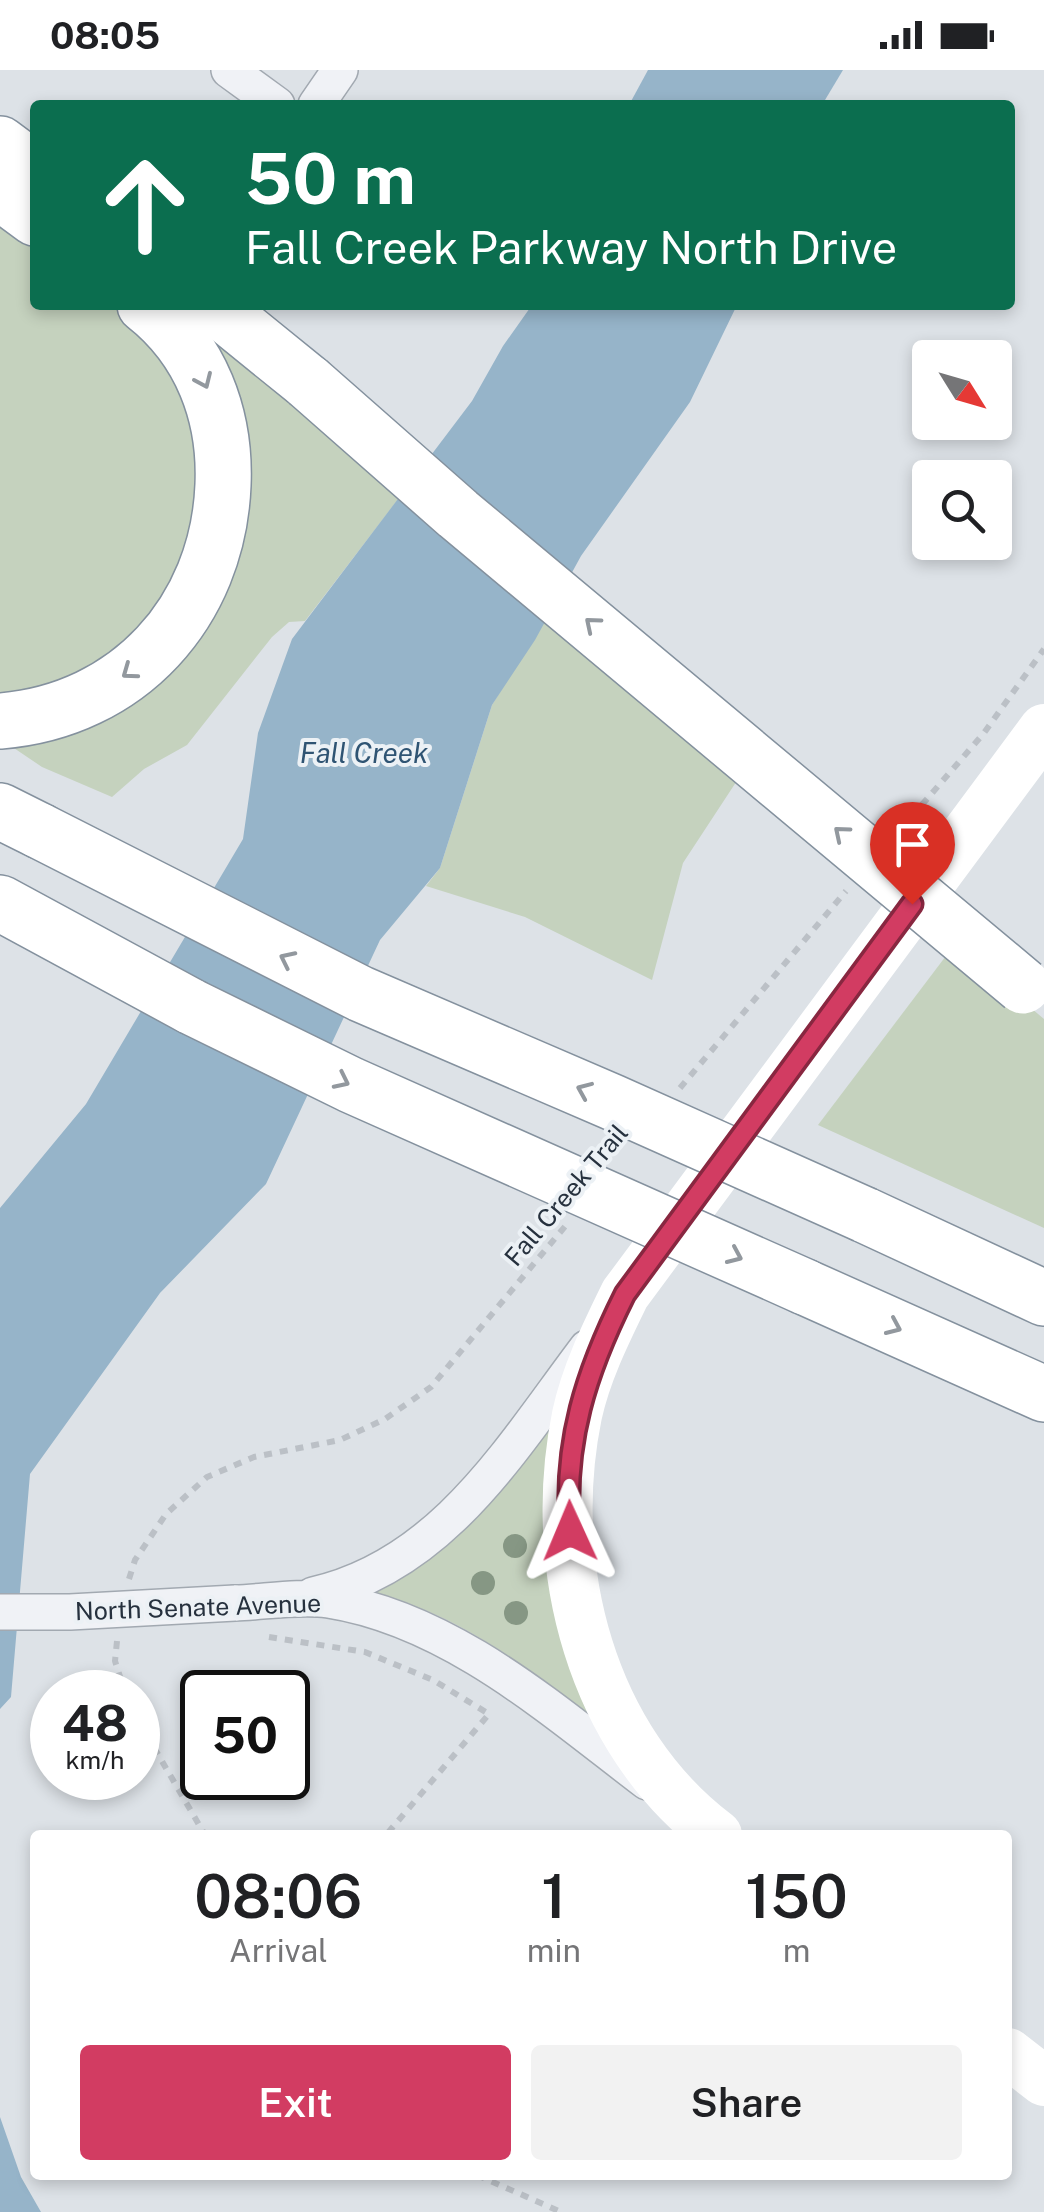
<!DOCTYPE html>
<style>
body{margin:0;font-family:"Public Sans",sans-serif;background:#f2f2f2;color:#202124;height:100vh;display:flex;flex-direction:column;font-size:38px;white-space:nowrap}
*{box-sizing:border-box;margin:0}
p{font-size:32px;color:#757577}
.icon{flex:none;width:55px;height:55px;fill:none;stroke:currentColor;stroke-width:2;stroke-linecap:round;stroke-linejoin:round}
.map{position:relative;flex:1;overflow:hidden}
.details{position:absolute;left:30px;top:1760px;width:982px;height:350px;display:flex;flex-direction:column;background:#fff;border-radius:10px;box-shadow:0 5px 15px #0003}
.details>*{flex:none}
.banner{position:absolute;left:30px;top:30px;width:985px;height:210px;border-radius:10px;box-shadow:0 5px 15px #0003;background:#0b6e4f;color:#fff;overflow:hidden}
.needle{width:65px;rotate:127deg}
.tools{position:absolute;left:912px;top:270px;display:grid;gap:20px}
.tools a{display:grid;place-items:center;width:100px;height:100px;border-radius:10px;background:#fff;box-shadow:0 5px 15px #0003;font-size:50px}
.speed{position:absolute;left:30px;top:1600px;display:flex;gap:20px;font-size:50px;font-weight:700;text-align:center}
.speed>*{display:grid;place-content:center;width:130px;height:130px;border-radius:50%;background:#fff;box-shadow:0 5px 15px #0003;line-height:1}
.speed small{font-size:25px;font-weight:400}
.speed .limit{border:5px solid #111;border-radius:15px;background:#fff;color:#111}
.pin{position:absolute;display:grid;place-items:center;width:85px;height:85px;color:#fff;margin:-102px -42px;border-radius:50% 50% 50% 0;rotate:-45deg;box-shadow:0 0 10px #0007}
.pin .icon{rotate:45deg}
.me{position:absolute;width:110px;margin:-55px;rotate:359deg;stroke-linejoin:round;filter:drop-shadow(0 0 8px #0008)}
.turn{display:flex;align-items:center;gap:35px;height:210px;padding:0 50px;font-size:45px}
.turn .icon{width:130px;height:130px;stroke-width:2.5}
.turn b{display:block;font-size:70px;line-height:85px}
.eta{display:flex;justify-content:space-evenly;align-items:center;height:170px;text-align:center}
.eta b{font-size:60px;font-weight:600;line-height:70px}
.button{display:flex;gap:20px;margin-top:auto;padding:20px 50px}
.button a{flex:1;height:115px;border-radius:10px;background:#d23c62;color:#fff;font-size:40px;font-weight:600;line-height:115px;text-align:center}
.button a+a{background:#f2f2f2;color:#202124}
.status{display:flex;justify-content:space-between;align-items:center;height:70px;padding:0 50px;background:#fff;direction:ltr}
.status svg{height:28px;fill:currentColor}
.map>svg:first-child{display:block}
.green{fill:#c5d2be}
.water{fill:#96b4c9}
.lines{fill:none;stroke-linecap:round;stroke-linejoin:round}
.minor-casing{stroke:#a2a9b1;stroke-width:38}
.motorway-casing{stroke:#84919e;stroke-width:58}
.path{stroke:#bbc0c6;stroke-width:6;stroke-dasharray:8 8;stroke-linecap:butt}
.minor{stroke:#f0f2f6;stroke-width:35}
.secondary{stroke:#fff;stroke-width:50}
.motorway{stroke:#fff;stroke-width:55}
.minor-bridge-casing{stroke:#a2a9b1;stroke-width:38;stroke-linecap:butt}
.motorway-bridge-casing{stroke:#84919e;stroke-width:58;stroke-linecap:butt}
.minor-bridge{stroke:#f0f2f6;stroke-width:35}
.motorway-bridge{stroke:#fff;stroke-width:55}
.tree{fill:#869784}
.oneway{stroke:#92989e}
.route-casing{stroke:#882740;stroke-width:25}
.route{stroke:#d23c62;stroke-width:18}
.labels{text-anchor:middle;stroke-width:8;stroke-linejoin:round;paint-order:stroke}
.street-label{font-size:25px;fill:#26313e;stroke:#ecf1f5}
.water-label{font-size:28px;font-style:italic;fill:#2f5473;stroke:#ecf1f5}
</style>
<div class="status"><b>08:05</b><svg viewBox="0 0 49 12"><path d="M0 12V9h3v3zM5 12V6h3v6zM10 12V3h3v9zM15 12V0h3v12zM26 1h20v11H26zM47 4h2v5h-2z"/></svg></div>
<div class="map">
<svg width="1044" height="2142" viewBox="0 0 1044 2142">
<rect width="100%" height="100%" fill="#dde2e7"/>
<g class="green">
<polygon points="0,151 35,177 35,235 111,235 139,257 182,318 201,395 185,493 141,560 99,592 45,616 0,626"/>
<polygon points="195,242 409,415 305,551 289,552 272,567 187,675 144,699 112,727 42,697 5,672 180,592 225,527 242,480 251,425 248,361 231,305 217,276"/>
<polygon points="553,536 744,700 683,793 652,910 525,847 426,816 440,798 492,635"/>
<polygon points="955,874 1044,949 1044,1158 818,1055"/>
<path d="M561,1343L595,1652C543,1610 489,1567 427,1541C408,1533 387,1528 368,1521C386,1512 407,1505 424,1493C481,1454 520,1397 561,1343Z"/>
</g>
<g class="water">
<polygon points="648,0 843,0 822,35 629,35"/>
<polygon points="532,235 737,235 690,332 581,486 535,570 492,635 440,798 380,870 266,1114 160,1223 30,1404 11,1627 0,1639 0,1138 86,1034 243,769 258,663 292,569 472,331 503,276"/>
<polygon points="0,2047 21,2107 41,2142 0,2142"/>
</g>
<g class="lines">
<defs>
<g id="minor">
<polyline points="229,0 277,35"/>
<polyline points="316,35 340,0"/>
<path d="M313,1525C443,1496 512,1377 587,1278"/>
<path d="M235,1533C265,1532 298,1526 328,1530C450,1549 551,1639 647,1712"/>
</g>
<g id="motorway">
<polyline points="0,74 35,100"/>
<polyline points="0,122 35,148"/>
<polyline points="213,235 308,312"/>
<path d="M0,651C128,641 218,542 223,415C226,345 201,279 145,235"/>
<polyline points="0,741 40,761"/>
<polyline points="0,833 192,937"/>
<polyline points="865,1145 1044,1228"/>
<polyline points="805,1217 1044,1324"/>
</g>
</defs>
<use href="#minor" class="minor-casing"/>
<use href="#motorway" class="motorway-casing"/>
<g class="path">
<polyline points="901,759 984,663 1044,579"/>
<polyline points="680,1018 846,821"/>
<polyline points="129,1509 135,1490 166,1444 207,1407 254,1387 340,1370 385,1349 431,1317 567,1154"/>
<polyline points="269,1567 365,1582 433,1610 489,1644 386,1765"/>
<polyline points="117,1571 115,1591 125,1622"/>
<polyline points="138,1650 205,1765"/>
<polyline points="477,2105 561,2142"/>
</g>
<use href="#minor" class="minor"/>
<g class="secondary">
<path d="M717,1765C591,1670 546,1497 577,1345C586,1303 606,1263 625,1224L1044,659"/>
<polyline points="1008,1983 1044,2011"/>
</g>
<use href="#motorway" class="motorway"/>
<defs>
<polyline id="minor-bridge" points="0,1542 70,1542 235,1533"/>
<g id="motorway-bridge">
<polyline points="308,312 458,444 1023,916"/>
<polyline points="40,761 361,924 612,1032 865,1145"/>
<polyline points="192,937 351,1015 805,1217"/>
</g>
</defs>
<use href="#minor-bridge" class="minor-bridge-casing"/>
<use href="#motorway-bridge" class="motorway-bridge-casing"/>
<use href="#minor-bridge" class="minor-bridge"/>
<use href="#motorway-bridge" class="motorway-bridge"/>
</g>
<g class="tree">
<circle cx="515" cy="1476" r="12"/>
<circle cx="483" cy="1513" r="12"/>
<circle cx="516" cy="1543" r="12"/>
</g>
<defs><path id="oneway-chevron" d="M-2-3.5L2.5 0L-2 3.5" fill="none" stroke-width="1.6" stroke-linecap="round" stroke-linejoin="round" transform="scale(2.5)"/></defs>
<g class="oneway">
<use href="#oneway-chevron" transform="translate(204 311) rotate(66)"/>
<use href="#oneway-chevron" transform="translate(592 554) rotate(-140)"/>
<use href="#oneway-chevron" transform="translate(129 602) rotate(144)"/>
<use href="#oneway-chevron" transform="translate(841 763) rotate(-140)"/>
<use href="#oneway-chevron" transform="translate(287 889) rotate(-154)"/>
<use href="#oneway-chevron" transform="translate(342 1011) rotate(26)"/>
<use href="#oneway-chevron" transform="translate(584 1020) rotate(-157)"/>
<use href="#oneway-chevron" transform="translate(735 1186) rotate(24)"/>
<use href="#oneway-chevron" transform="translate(894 1257) rotate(24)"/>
</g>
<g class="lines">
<defs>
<path id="route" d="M570,1461C563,1372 586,1302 625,1224L912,834"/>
</defs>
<use href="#route" class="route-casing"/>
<use href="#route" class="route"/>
</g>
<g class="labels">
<g class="street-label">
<text transform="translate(566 1125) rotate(-50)" y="9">Fall Creek Trail</text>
<text transform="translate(198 1537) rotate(-2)" y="9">North Senate Avenue</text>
</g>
<g class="water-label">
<text x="364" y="693">Fall Creek</text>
</g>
</g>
</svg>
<div class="tools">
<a><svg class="needle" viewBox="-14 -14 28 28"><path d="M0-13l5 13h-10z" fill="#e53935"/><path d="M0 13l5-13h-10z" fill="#757577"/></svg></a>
<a><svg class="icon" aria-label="search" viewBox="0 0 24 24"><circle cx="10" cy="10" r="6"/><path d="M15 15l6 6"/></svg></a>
</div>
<div class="speed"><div>48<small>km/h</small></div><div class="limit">50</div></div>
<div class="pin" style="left:912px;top:834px;background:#d93025"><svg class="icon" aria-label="arrive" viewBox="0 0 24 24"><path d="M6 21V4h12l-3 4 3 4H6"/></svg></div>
<svg class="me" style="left:570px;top:1461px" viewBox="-20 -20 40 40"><path d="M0-17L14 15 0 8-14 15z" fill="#d23c62" stroke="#fff" stroke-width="4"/></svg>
<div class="banner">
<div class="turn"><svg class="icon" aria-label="ahead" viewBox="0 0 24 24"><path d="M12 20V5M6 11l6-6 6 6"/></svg><div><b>50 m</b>Fall Creek Parkway North Drive</div></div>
</div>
<section class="details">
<div class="eta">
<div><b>08:06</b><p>Arrival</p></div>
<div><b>1</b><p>min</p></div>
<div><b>150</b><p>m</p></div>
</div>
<div class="button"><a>Exit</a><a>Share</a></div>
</section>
</div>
